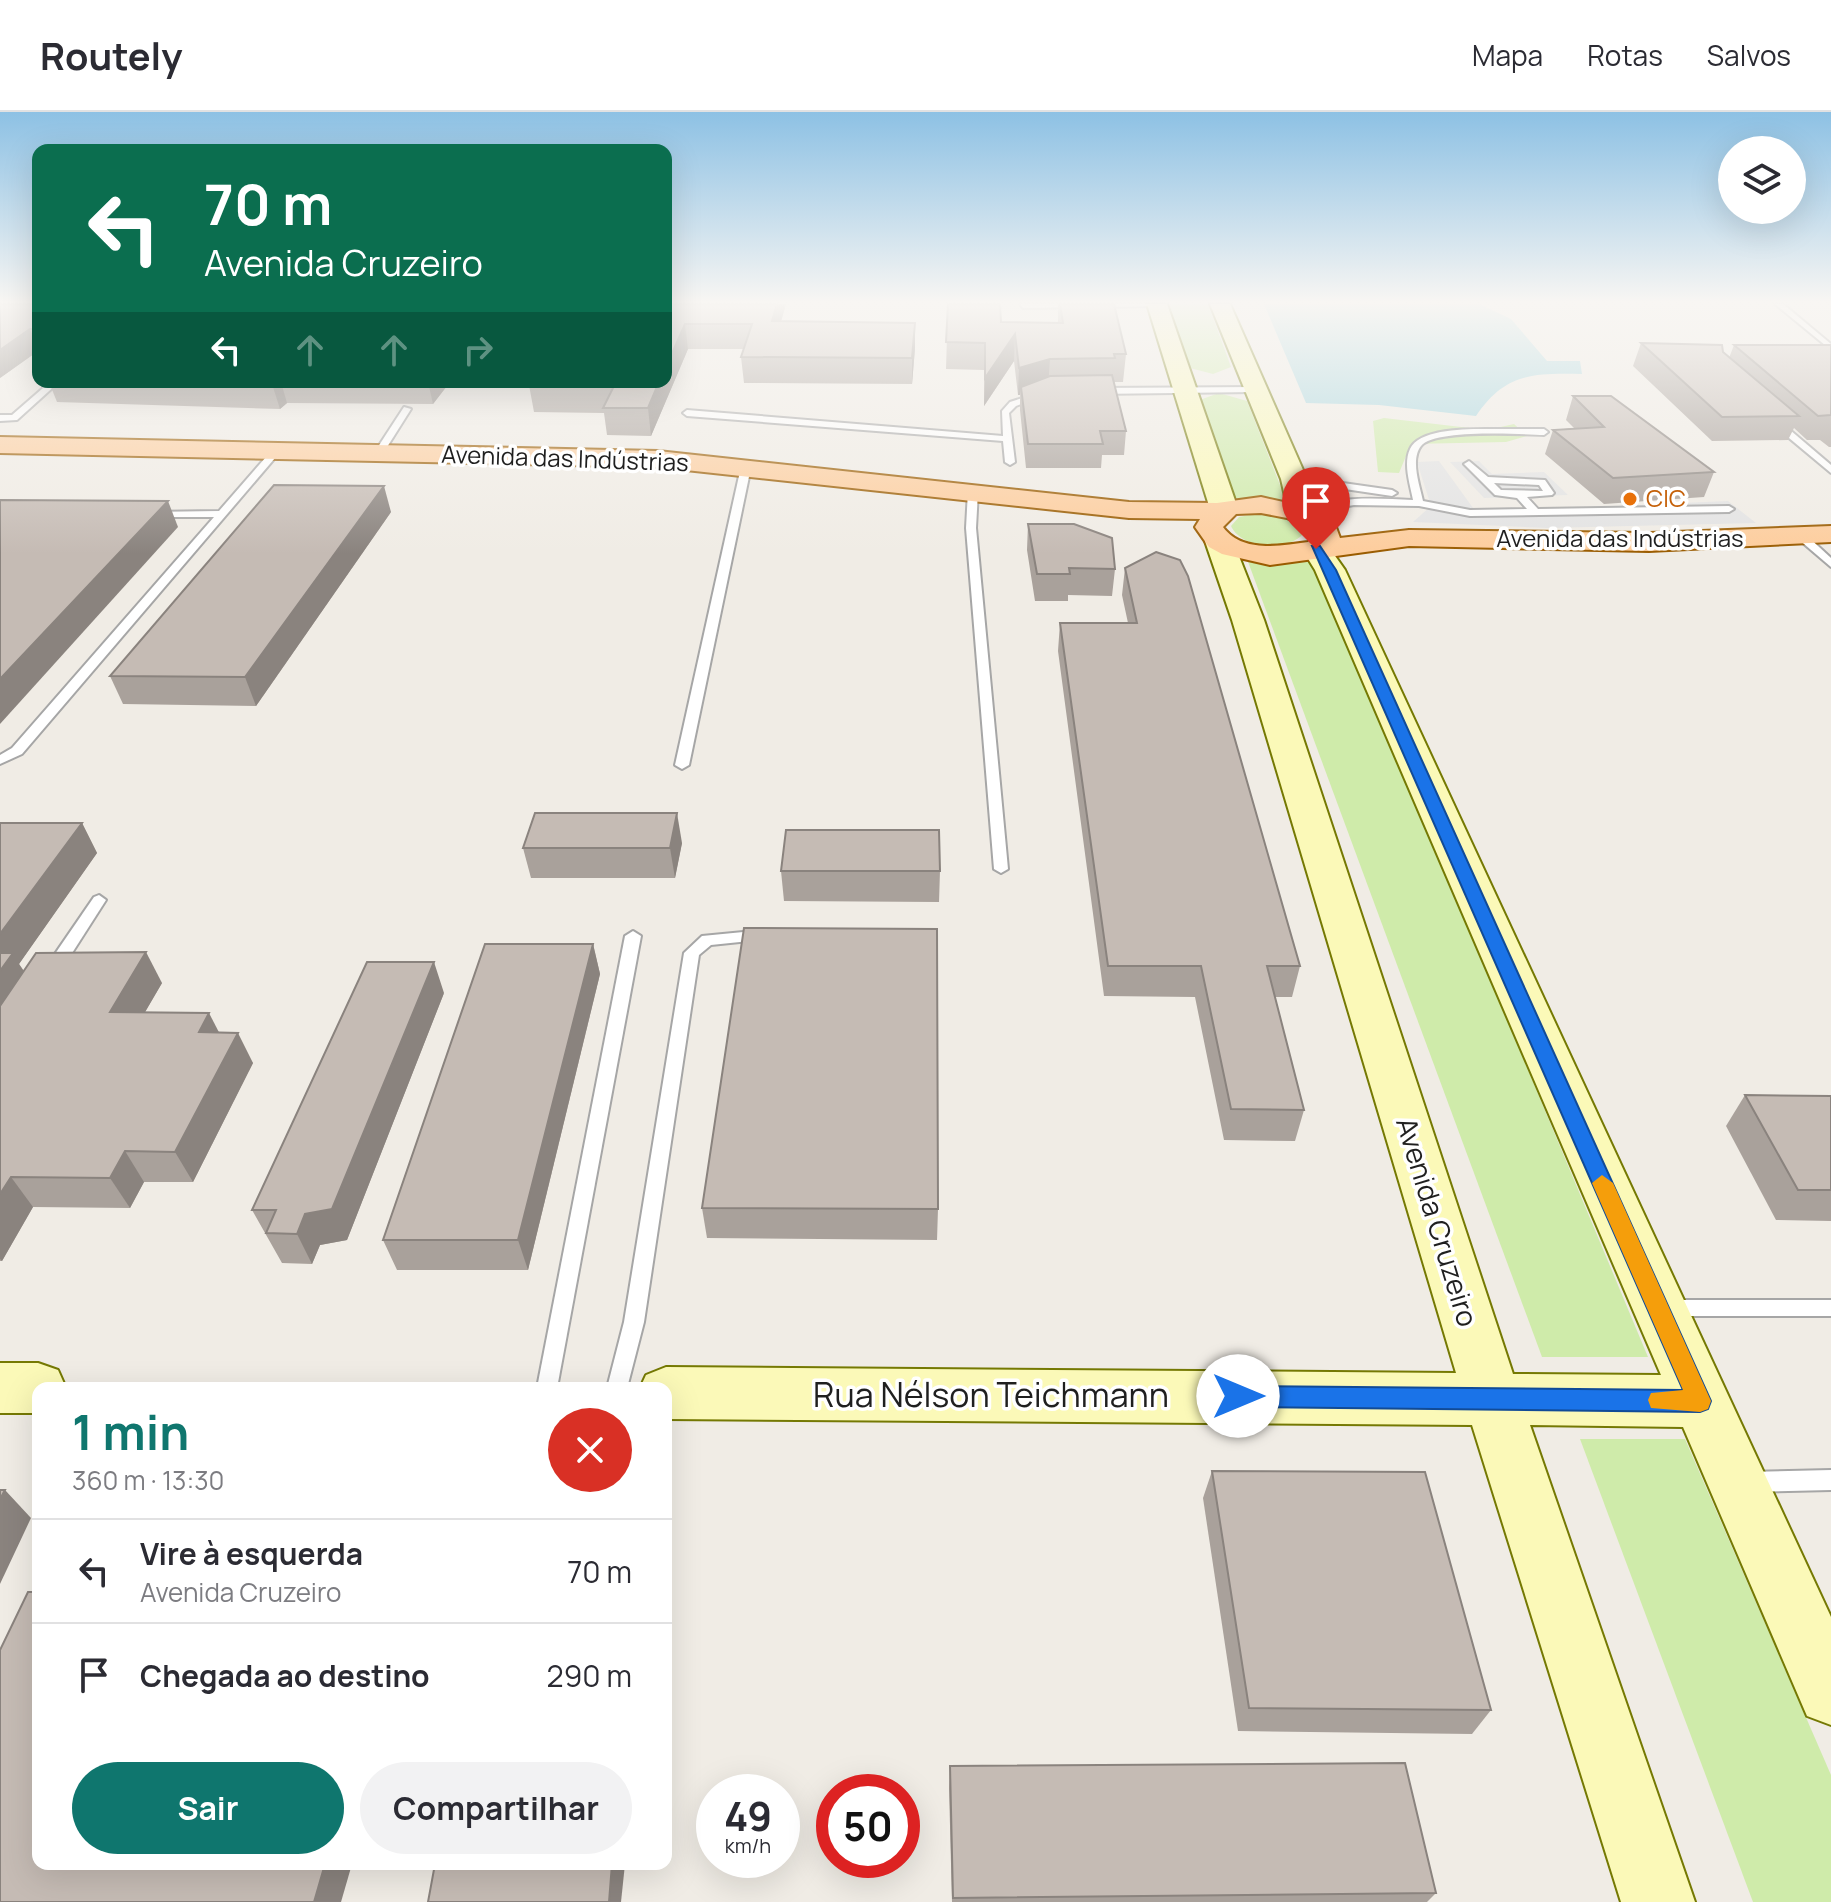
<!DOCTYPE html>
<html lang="pt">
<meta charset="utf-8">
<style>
body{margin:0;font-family:Manrope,sans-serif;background:#f2f2f3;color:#2b2b33;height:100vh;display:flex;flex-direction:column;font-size:30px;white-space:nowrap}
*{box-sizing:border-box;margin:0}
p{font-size:26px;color:#7c7c81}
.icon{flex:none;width:44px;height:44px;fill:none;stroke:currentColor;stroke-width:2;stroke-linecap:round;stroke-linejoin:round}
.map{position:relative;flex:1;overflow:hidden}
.side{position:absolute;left:32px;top:1270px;width:640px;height:488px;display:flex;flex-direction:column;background:#fff;border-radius:16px;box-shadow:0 8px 32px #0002}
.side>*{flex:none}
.guide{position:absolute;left:32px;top:32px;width:640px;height:244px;border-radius:16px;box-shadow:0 8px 32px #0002;background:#0b6e4f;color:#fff;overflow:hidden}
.controls{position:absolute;left:1718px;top:24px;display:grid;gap:16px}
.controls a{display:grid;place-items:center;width:88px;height:88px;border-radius:50%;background:#fff;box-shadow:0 8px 32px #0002;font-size:40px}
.speed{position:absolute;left:696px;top:1662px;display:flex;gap:16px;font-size:40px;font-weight:700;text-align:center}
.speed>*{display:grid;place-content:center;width:104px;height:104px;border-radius:50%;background:#fff;box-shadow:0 8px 32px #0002;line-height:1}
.speed small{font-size:20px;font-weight:400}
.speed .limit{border:12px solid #d22;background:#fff;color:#111}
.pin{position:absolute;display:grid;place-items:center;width:68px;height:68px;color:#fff;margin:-82px -34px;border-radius:50% 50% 50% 0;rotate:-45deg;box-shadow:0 0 8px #0007}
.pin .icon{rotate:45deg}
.me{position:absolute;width:88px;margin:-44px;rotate:90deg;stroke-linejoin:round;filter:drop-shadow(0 0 6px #0008)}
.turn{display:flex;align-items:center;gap:28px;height:168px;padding:0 40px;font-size:36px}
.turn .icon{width:104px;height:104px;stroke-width:2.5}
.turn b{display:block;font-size:56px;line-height:68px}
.lanes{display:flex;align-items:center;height:76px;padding:0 40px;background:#0003;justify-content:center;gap:40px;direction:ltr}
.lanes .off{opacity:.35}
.round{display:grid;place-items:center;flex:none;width:84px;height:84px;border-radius:42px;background:#f2f2f3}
.summary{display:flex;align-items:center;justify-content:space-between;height:136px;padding:0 40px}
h1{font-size:48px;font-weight:700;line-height:60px;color:#0f766e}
.cta{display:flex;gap:16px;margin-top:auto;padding:16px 40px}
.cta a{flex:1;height:92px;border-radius:48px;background:#0f766e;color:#fff;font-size:32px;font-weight:700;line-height:92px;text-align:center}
.cta a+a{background:#f2f2f3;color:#2b2b33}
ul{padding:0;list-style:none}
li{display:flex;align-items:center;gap:24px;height:104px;padding:0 40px;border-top:2px solid #e1e1e2}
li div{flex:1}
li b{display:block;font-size:30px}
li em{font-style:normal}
header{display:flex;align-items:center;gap:48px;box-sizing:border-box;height:112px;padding:0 40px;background:#fff;border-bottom:2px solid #e1e1e2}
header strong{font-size:38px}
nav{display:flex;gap:44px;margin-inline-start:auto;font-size:28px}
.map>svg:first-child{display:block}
.grass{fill:#cfebaa}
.parking{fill:#e3e3e3}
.water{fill:#a5d5de}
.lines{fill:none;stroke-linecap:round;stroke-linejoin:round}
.lane-casing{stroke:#a6a6a6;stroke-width:4}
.secondary-casing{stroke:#757903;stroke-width:4}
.primary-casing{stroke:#9a5c00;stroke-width:4}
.lane{fill:#fff;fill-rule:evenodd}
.secondary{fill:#fbf9b8;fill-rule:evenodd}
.primary{fill:#fdcd9d;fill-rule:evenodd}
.wall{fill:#a9a19b}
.shaded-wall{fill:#8a837e}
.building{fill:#c5bbb4;stroke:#8a837e;stroke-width:2}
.route{fill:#1a73e8;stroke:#114b97;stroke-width:2}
.slow{fill:#f59e0b}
.food-dot{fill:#e8710a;stroke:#fff;stroke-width:3}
.labels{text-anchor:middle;stroke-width:7;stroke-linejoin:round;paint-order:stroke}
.far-street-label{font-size:24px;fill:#1f1f1f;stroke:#fff}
.far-food-label{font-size:24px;fill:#c56008;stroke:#fff;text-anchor:start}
.street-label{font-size:28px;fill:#1f1f1f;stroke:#fff}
.near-street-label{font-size:34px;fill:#1f1f1f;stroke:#fff}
</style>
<header>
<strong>Routely</strong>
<nav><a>Mapa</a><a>Rotas</a><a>Salvos</a></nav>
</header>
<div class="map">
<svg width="1831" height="1790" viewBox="0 0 1831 1790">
<rect width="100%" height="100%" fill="#f0ece5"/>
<g class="grass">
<polygon points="1168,192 1208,192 1231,255 1213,262 1190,256"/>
<polygon points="1219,281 1247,289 1286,388 1229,387 1197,289"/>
<polygon points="1384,306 1487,318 1514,312 1527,324 1506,330 1411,332 1399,361 1378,360 1373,309"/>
<path d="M1260,401L1292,407L1303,422C1288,440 1241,437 1231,414L1239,405Z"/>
<polygon points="1247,447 1315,448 1648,1245 1542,1245"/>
<polygon points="1580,1327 1685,1327 1831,1663 1831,1790 1753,1790"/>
</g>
<g class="parking">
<polygon points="1439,349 1476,400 1728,389 1756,411 1547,416 1413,410 1431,394 1417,350"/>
<polygon points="1479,349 1492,362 1544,360 1568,383 1484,386 1450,350"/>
</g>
<path class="water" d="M1264,192H1479L1511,207L1547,249H1580L1582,262C1533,261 1505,261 1476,304L1379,293L1306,291Z"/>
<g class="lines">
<defs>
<g id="lane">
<polygon points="1020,192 1162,192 1158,194 1023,196"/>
<polygon points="1775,192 1783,192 1831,232 1831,238"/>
<polygon points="50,270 59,270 17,308 0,309 0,303 12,303"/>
<polygon points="1257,275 1257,279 1254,280 1095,282 1091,279 1095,276"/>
<polygon points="1038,281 1045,283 1016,294 1009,301 1015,350 1010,353 1005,350 1003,329 687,304 683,301 687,298 1003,324 1002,299 1010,290"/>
<polygon points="404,295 411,297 382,343 376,343 374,341"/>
<polygon points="1771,307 1777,307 1831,353 1831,361 1771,311"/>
<path d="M1495,317H1544L1548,320L1544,323C1521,322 1434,317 1421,334C1410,348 1420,374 1423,389L1470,398L1527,397L1517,386L1495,383L1464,352L1469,349L1488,365L1545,368L1554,381L1552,383L1527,385L1538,397L1729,394L1734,397L1729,400L1470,404L1419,394L1354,393L1331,397L1309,406L1304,403C1334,381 1378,387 1413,388C1410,372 1403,352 1410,337C1420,315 1474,317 1495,317ZM1494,371L1539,373L1543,379L1501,378Z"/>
<polygon points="273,337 281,339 22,642 0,652 0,643 12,636 214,405 152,405 147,402 148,400 219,399"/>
<polygon points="746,352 751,355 689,653 682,657 675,653 741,355"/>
<polygon points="1294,364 1392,378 1397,381 1392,384 1291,369 1289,367"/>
<polygon points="973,376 978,379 976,416 1008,757 1001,761 994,757 966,416 968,379"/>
<polygon points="1797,422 1805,422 1831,446 1831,455 1797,426"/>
<polygon points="99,783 106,788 58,863 46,863 44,859 46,855 94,785"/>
<polygon points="764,818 769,819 772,823 769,827 711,833 699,843 644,1210 627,1276 607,1276 624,1210 684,841 702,824"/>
<polygon points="633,819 641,824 557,1276 537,1276 625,824"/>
<polygon points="1668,1188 1831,1188 1831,1204 1668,1204 1661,1202 1658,1196 1661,1190"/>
<polygon points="1831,1358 1831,1378 1746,1380 1738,1377 1735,1370 1738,1363 1746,1360"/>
</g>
<g id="secondary">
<polygon points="1147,192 1167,192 1238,397 1234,403 1214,403 1210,397"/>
<polygon points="1210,192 1230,192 1307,367 1314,400 1310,406 1290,406 1281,367"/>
<polygon points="1219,420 1229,423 1233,429 1264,508 1513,1262 1661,1263 1315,458 1302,437 1306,431 1326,431 1345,458 1831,1505 1831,1613 1807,1604 1683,1315 1530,1313 1695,1790 1621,1790 1472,1313 666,1307 666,1276 640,1276 646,1263 666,1255 1456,1261 1232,508 1205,429 1209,423"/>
<polygon points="0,1251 38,1251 58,1258 66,1276 38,1276 38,1301 0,1301"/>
</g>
<path id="primary" d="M0,325L658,339L1129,390L1217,391L1261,385L1306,395L1333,407L1340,426L1409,418L1649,421L1831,414V430L1649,439L1409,434L1270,453L1222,442L1209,435L1195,415L1200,407L1129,406L658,355L0,341ZM1261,401L1287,406L1310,417L1312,426L1308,430C1280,434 1242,441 1223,415L1236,402Z"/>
</defs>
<use href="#lane" class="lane-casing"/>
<use href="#secondary" class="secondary-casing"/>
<use href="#primary" class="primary-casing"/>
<use href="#lane" class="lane"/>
<use href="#secondary" class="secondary"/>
<use href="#primary" class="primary"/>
</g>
<g class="wall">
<polygon points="38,192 38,239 0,266"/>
<polygon points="666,192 786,192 781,209 915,236 912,272 744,271 741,245 744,237 688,237 651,324 607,323 604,301 534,300 529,273 666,270"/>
<polygon points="948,192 1001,210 1058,211 1058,192 1114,192 1126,242 1123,270 1113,270 1126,319 1124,343 1102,343 1101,356 1026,356 1020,298 1020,283 1018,283 1014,249 984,294 984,258 946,257"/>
<polygon points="1641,231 1723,240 1729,246 1734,233 1831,233 1831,335 1829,335 1820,328 1807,328 1794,316 1788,328 1712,329 1633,254"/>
<polygon points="49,270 450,270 433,292 287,291 280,297 57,290"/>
<polygon points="1573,284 1714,360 1704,385 1604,392 1545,342 1553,318 1574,316 1566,308"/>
<polygon points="391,400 256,594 123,592 110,564"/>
<polygon points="1028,412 1115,457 1112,484 1068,483 1068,489 1035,489 1027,438"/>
<polygon points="1125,456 1300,854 1292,885 1275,885 1304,998 1295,1029 1224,1028 1195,885 1104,884 1058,539 1060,511 1128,511 1122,483"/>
<polygon points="0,711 82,711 97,741 19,852 24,859 162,871 145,900 219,920 253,951 193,1070 144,1070 130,1096 33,1095 2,1149 0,1149"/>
<polygon points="682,731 675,766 531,766 523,736"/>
<polygon points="781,759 940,759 939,790 784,789"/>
<polygon points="593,832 600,862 528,1158 397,1158 383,1128"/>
<polygon points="444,881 347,1128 320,1133 312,1152 282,1151 252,1098"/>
<polygon points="1745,983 1831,984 1831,1109 1776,1108 1726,1014"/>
<polygon points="702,1096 938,1097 937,1128 707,1126"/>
<polygon points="1212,1359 1491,1598 1472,1622 1238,1619 1203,1386"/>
<polygon points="950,1654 1436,1781 1427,1790 952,1790 949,1676"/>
</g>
<g class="shaded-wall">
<polygon points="777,192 786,192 774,234 772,209"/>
<polygon points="915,211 915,236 912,272 912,246"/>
<polygon points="685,212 688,237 651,324 648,296 659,270 666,270 666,255"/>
<polygon points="30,217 38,235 38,239 0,266 0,238"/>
<polygon points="1015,222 1014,249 984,294 985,266"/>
<polygon points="1050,247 1048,275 1021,275 1020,283 1018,283 1019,256"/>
<polygon points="279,270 281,270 287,291 280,297 273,275"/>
<polygon points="428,270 450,270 433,292"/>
<polygon points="384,374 391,400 256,594 245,565"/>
<polygon points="168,389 178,415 0,612 0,567"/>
<polygon points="677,701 682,731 675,766 670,736"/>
<polygon points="82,711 97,741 19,852 32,872 0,919 0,822"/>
<polygon points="593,832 600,862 528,1158 518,1128"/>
<polygon points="146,840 162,871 127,931 110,900"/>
<polygon points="434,850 444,881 347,1128 320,1133 312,1152 297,1122 305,1102"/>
<polygon points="209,901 225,932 199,920"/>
<polygon points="238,921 253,951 193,1070 175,1040"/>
<polygon points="125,1039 144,1070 130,1096 110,1066"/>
<polygon points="11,1065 33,1095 2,1149 0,1147 0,1082"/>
<polygon points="5,1378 31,1406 0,1472 0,1387"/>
<polygon points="325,1752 352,1752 341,1790 314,1790"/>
<polygon points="612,1752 625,1752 621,1790 609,1790"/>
</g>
<g class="building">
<polygon points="0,192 38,192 38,217 30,217 0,238"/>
<polygon points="666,192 777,192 772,209 915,211 912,246 741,245 752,212 685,212 666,255"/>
<polygon points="948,192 1000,192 1001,210 1063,211 1060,192 1114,192 1126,242 1114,242 1115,246 1050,247 1019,256 1015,222 985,266 985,231 946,230"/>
<polygon points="1641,231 1722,233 1723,240 1799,304 1722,305"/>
<polygon points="1734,233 1831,233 1831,303 1818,304"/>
<polygon points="1112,263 1126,319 1100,319 1103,332 1028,332 1021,275 1050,264"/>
<polygon points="125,270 279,270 273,275"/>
<polygon points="531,270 659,270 648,296 603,296 614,274 529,273"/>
<polygon points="1573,284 1611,284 1714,360 1613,366 1553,318 1604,315"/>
<polygon points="274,373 384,374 245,565 110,564"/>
<polygon points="0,388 168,389 0,567"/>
<polygon points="1028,412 1074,412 1112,426 1115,457 1069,456 1070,462 1037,462"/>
<polygon points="1156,440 1180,448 1188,464 1300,854 1267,854 1304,998 1231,997 1201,854 1108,854 1060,511 1137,511 1125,456"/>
<polygon points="535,701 677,701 670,736 523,736"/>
<polygon points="0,711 82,711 0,822"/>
<polygon points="786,718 939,718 940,759 781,759"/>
<polygon points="744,816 937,817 938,1097 702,1096"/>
<polygon points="485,832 593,832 518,1128 383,1128"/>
<polygon points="146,840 110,900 209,901 199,920 238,921 175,1040 125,1039 110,1066 11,1065 0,1082 0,894 36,841"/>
<polygon points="0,841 13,841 0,859"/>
<polygon points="367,850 434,850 332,1097 305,1102 297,1122 266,1121 276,1098 252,1098"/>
<polygon points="1745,983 1831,984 1831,1078 1798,1078"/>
<polygon points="1212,1359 1425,1360 1491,1598 1249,1596"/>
<polygon points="0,1378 5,1378 0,1387"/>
<polygon points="28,1480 38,1480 38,1752 325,1752 314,1790 0,1790 0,1538"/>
<polygon points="1405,1651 1436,1781 953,1786 950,1654"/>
<polygon points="435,1752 612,1752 609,1790 428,1790"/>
</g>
<linearGradient id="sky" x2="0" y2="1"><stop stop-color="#8dc1e4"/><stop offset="0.43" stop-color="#f8f6f3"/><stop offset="1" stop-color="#f8f6f3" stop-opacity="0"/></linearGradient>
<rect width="1831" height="442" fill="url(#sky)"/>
<polygon class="route" points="1312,434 1320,434 1336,458 1711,1289 1708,1297 1700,1300 1238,1295 1229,1292 1226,1284 1229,1277 1238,1274 1683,1278"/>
<polygon class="slow" points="1602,1063 1613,1071 1711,1289 1708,1297 1700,1300 1651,1296 1648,1288 1651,1281 1683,1278 1592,1071"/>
<circle class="food-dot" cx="1630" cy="387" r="8"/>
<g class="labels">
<g class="far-street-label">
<text transform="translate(565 347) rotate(2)" y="8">Avenida das Indústrias</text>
<text x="1620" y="435">Avenida das Indústrias</text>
</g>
<g class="far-food-label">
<text x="1646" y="395">CIC</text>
</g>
<g class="street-label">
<text transform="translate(1437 1110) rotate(73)" y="10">Avenida Cruzeiro</text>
</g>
<g class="near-street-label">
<text x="991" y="1295">Rua Nélson Teichmann</text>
</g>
</g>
</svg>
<div class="controls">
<a><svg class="icon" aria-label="layers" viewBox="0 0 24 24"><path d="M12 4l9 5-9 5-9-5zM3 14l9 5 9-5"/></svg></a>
</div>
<div class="speed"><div>49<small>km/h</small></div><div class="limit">50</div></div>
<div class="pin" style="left:1316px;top:437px;background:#d93025"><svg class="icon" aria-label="arrive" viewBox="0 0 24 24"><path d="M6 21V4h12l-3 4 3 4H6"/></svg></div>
<svg class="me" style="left:1238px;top:1284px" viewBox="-20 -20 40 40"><circle r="19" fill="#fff"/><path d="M0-13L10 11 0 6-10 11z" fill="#1a73e8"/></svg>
<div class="guide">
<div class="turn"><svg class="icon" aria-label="left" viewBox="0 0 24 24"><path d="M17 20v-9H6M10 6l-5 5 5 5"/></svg><div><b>70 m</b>Avenida Cruzeiro</div></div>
<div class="lanes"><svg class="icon" aria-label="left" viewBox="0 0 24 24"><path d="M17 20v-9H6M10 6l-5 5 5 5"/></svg><svg class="icon off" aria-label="ahead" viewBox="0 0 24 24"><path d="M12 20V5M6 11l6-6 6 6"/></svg><svg class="icon off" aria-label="ahead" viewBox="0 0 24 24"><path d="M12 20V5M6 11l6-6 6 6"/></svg><svg class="icon off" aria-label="right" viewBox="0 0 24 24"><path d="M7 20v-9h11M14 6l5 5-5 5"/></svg></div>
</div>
<section class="side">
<div class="summary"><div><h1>1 min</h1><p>360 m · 13:30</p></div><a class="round" style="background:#d93025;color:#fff"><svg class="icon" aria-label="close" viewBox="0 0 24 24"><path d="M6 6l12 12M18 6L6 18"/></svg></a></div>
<ul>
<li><svg class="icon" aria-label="left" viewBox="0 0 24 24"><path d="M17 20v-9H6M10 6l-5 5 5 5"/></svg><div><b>Vire à esquerda</b><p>Avenida Cruzeiro</p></div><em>70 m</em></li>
<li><svg class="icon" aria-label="arrive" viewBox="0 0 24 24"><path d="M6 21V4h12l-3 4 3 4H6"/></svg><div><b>Chegada ao destino</b></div><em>290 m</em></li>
</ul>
<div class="cta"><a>Sair</a><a>Compartilhar</a></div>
</section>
</div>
